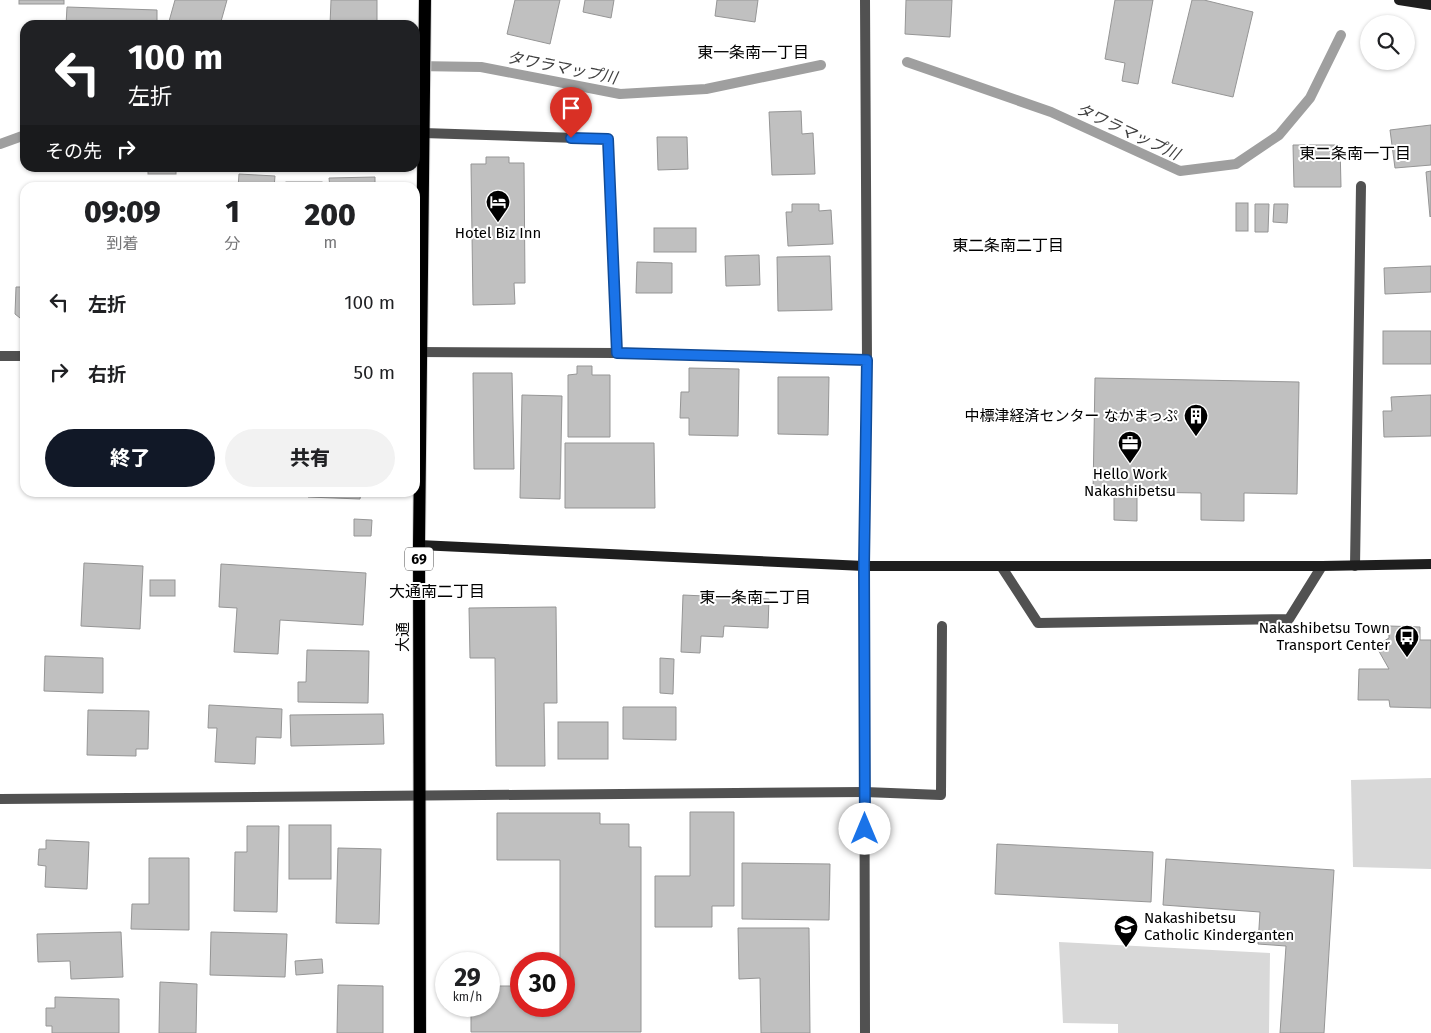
<!DOCTYPE html>
<html lang="ja">
<meta charset="utf-8">
<style>
body{margin:0;font-family:"Fira Sans","Noto Sans JP",sans-serif;background:#f2f2f2;color:#202124;height:100vh;display:flex;flex-direction:column;font-size:19px;white-space:nowrap}
*{box-sizing:border-box;margin:0}
p{font-size:16px;color:#757577}
.icon{flex:none;width:28px;height:28px;fill:none;stroke:currentColor;stroke-width:2;stroke-linecap:round;stroke-linejoin:round}
.map{position:relative;flex:1;overflow:hidden}
.drawer{position:absolute;left:20px;top:182px;width:400px;height:315px;display:flex;flex-direction:column;background:#fff;border-radius:15px;box-shadow:0 1px 4px #0004}
.drawer>*{flex:none}
.guide{position:absolute;left:20px;top:20px;width:400px;height:152px;border-radius:15px;box-shadow:0 1px 4px #0004;background:#202124;color:#fff;overflow:hidden}
.buttons{position:absolute;left:1360px;top:15px;display:grid;gap:10px}
.buttons a{display:grid;place-items:center;width:55px;height:55px;border-radius:50%;background:#fff;box-shadow:0 1px 4px #0004;font-size:25px}
.speed{position:absolute;left:435px;top:952px;display:flex;gap:10px;font-size:25px;font-weight:700;text-align:center}
.speed>*{display:grid;place-content:center;width:65px;height:65px;border-radius:50%;background:#fff;box-shadow:0 1px 4px #0004;line-height:1}
.speed small{font-size:12px;font-weight:400}
.speed .limit{border:8px solid #d22;background:#fff;color:#111}
.pin{position:absolute;display:grid;place-items:center;width:42px;height:42px;color:#fff;margin:-51px -21px;border-radius:50% 50% 50% 0;rotate:-45deg;box-shadow:0 0 5px #0007}
.pin .icon{rotate:45deg}
.me{position:absolute;width:55px;margin:-28px;rotate:0deg;stroke-linejoin:round;filter:drop-shadow(0 0 4px #0008)}
.turn{display:flex;align-items:center;gap:18px;height:105px;padding:0 25px;font-size:22px}
.turn .icon{width:65px;height:65px;stroke-width:2.5}
.turn b{display:block;font-size:35px;line-height:42px}
.then{display:flex;align-items:center;height:48px;padding:0 25px;background:#0003;gap:10px;font-size:19px}
.eta{display:flex;justify-content:space-evenly;align-items:center;height:85px;text-align:center}
.eta b{font-size:30px;font-weight:800;line-height:35px}
.cta{display:flex;gap:10px;margin-top:auto;padding:10px 25px}
.cta a{flex:1;height:58px;border-radius:30px;background:#111827;color:#fff;font-size:20px;font-weight:800;line-height:58px;text-align:center}
.cta a+a{background:#f2f2f2;color:#202124}
ul{padding:0;list-style:none}
li{display:flex;align-items:center;gap:15px;height:70px;padding:0 25px}
li div{flex:1}
li b{display:block;font-size:19px}
li em{font-style:normal}
.map>svg:first-child{display:block}
.green{fill:#d8d8d8}
.lines{fill:none;stroke-linecap:round;stroke-linejoin:round}
.stream{stroke:#9f9f9f;stroke-width:10}
.building{fill:#c0c0c0;stroke:#959595}
.primary-casing{stroke:#dbdbdb;stroke-width:14}
.lane{stroke:#515151;stroke-width:10}
.street{stroke:#515151;stroke-width:10}
.secondary{stroke:#1e1e1e;stroke-width:10}
.primary{stroke:#000;stroke-width:12}
.route-casing{stroke:#114b97;stroke-width:12}
.route{stroke:#1a73e8;stroke-width:9}
.labels{text-anchor:middle;stroke-width:4;stroke-linejoin:round;paint-order:stroke}
.shield{fill:#fff;stroke:#4c4c4c;stroke-width:1}
.shield-label{font-size:14px;font-weight:bold;fill:#000}
.poi-label{font-size:15px;fill:#000;stroke:#fff}
.street-label{font-size:15px;fill:#000;stroke:#fff}
.neighbourhood-label{font-size:16px;fill:#000;stroke:#fff}
.water-label{font-size:16px;font-style:italic;fill:#404040;stroke:#fff}
</style>
<div class="map">
<svg width="1431" height="1033" viewBox="0 0 1431 1033">
<rect width="100%" height="100%" fill="#fff"/>
<g class="green">
<polygon points="1431,778 1431,869 1353,867 1351,780"/>
<polygon points="1059,942 1270,953 1269,1033 1118,1033 1118,1024 1063,1023"/>
</g>
<g class="lines">
<g class="stream">
<polyline points="907,62 1051,112 1180,171 1236,164 1279,135 1310,98 1341,35"/>
<polyline points="415,66 481,67 620,94 706,89 821,65"/>
<polyline points="0,144 25,135"/>
</g>
</g>
<g class="building">
<rect x="19" y="0" width="45" height="4"/>
<polygon points="175,0 227,0 220,25 168,25"/>
<polygon points="331,0 377,0 377,25 330,25"/>
<polygon points="515,0 560,0 550,44 507,34"/>
<polygon points="585,0 614,0 611,18 583,12"/>
<polygon points="717,0 758,0 755,22 715,16"/>
<polygon points="906,0 952,0 950,37 905,34"/>
<polygon points="1115,0 1153,0 1138,84 1122,81 1125,63 1105,59"/>
<polygon points="1192,0 1204,0 1253,12 1233,97 1172,83"/>
<polygon points="67,7 157,10 157,25 66,25"/>
<polygon points="801,111 802,134 813,133 815,174 772,175 769,112"/>
<polygon points="1431,125 1431,165 1395,168 1390,130"/>
<polygon points="657,137 687,137 688,169 658,170"/>
<polygon points="1293,145 1340,145 1341,187 1294,187"/>
<polygon points="486,157 509,157 509,163 524,163 525,283 514,283 515,304 473,305 471,164 486,164"/>
<rect x="148" y="168" width="28" height="6"/>
<polygon points="1431,171 1431,216 1430,217 1426,172"/>
<polygon points="239,174 275,176 274,188 238,188"/>
<polygon points="375,177 375,188 330,188 329,178"/>
<rect x="286" y="182" width="36" height="6"/>
<rect x="1236" y="203" width="12" height="28"/>
<polygon points="792,204 819,204 819,211 831,210 833,244 788,246 786,212 792,212"/>
<polygon points="1255,204 1269,204 1268,232 1255,232"/>
<polygon points="1274,204 1288,204 1287,223 1273,222"/>
<rect x="654" y="228" width="42" height="24"/>
<polygon points="759,255 760,285 726,286 725,256"/>
<polygon points="830,256 832,310 778,311 777,257"/>
<polygon points="637,262 672,263 672,293 636,293"/>
<polygon points="1431,266 1431,292 1385,294 1384,268"/>
<polygon points="16,287 25,287 25,322 15,314"/>
<rect x="1383" y="331" width="48" height="33"/>
<polygon points="577,366 592,366 592,375 610,375 610,437 568,437 568,375 577,374"/>
<polygon points="689,368 739,369 738,436 689,435 689,418 680,418 681,392 689,392"/>
<polygon points="473,373 512,373 514,469 474,469"/>
<polygon points="778,377 829,377 828,435 778,434"/>
<polygon points="1095,378 1299,382 1297,494 1244,493 1244,521 1201,520 1201,493 1137,492 1137,521 1114,520 1114,492 1093,492"/>
<polygon points="522,395 562,396 560,499 520,498"/>
<polygon points="1431,395 1431,436 1384,437 1383,411 1392,411 1391,397"/>
<polygon points="565,443 654,443 655,508 565,508"/>
<polygon points="308,492 361,492 360,499 308,497"/>
<polygon points="354,519 372,520 371,536 354,536"/>
<polygon points="84,563 143,566 140,629 81,626"/>
<polygon points="221,564 366,573 363,625 280,620 278,654 234,652 237,608 219,607"/>
<rect x="150" y="580" width="25" height="16"/>
<polygon points="683,595 769,599 768,628 724,626 723,637 701,636 700,653 681,652"/>
<polygon points="556,607 557,703 544,703 545,766 496,766 495,658 470,658 469,608"/>
<polygon points="1389,626 1420,627 1420,640 1431,640 1431,708 1390,707 1389,700 1358,700 1359,669 1389,669 1376,646 1389,638"/>
<polygon points="307,650 369,651 368,703 298,702 298,682 306,682"/>
<polygon points="45,656 103,658 103,693 44,691"/>
<polygon points="660,658 674,659 673,694 660,693"/>
<polygon points="209,705 282,709 281,738 256,737 255,764 215,762 217,728 208,728"/>
<polygon points="623,707 676,707 676,740 623,739"/>
<polygon points="88,710 149,711 148,749 136,749 136,756 87,755"/>
<polygon points="383,714 384,744 291,746 290,715"/>
<rect x="558" y="722" width="50" height="37"/>
<polygon points="690,812 734,812 734,906 712,906 712,927 655,927 655,876 690,876"/>
<polygon points="497,813 600,813 600,824 629,824 629,847 641,847 641,1032 471,1032 471,1006 489,1006 489,986 521,986 521,1006 564,1006 564,964 560,964 560,860 497,860"/>
<rect x="289" y="825" width="42" height="54"/>
<polygon points="247,826 279,826 277,912 234,911 235,852 247,852"/>
<polygon points="46,840 89,842 87,889 45,887 46,866 38,865 39,849 46,849"/>
<polygon points="997,844 1153,852 1151,902 995,894"/>
<polygon points="338,848 381,849 379,924 336,923"/>
<polygon points="149,858 189,858 189,930 131,929 132,904 149,904"/>
<polygon points="1166,859 1334,870 1324,1033 1280,1033 1286,946 1258,944 1260,912 1163,905"/>
<polygon points="742,863 830,864 829,920 742,919"/>
<polygon points="738,928 809,928 810,1033 761,1033 760,978 739,979"/>
<polygon points="121,932 123,977 71,979 70,961 38,962 37,934"/>
<polygon points="211,932 287,934 285,977 210,975"/>
<polygon points="322,959 323,973 296,975 295,961"/>
<polygon points="160,982 197,984 196,1033 159,1033"/>
<polygon points="338,985 383,986 383,1033 337,1033"/>
<polygon points="55,997 119,999 119,1033 52,1033 52,1026 46,1026 46,1008 55,1008"/>
</g>
<g class="lines">
<defs>
<polyline id="primary" points="420,1033 419,545 425,0"/>
</defs>
<use href="#primary" class="primary-casing"/>
<g class="lane">
<polyline points="423,133 608,139 617,353"/>
<polyline points="1001,566 1038,623 1289,619 1322,566"/>
<polyline points="1355,566 1361,186"/>
<polyline points="865,792 941,795 942,626"/>
</g>
<g class="street">
<polyline points="865,0 867,360 864,566 865,1033"/>
<polyline points="415,352 617,353 867,360"/>
<polyline points="0,356 25,356"/>
<polyline points="0,799 865,792"/>
</g>
<g class="secondary">
<polyline points="1399,0 1431,5"/>
<polyline points="419,545 864,566 1322,566 1431,564"/>
</g>
<use href="#primary" class="primary"/>
</g>
<g class="lines">
<defs>
<polyline id="route" points="571,138 608,139 617,353 867,360 864,566 865,829"/>
</defs>
<use href="#route" class="route-casing"/>
<use href="#route" class="route"/>
</g>
<defs>
<symbol id="hotel-pin" viewBox="-11 -11 22 30"><path d="M0 17L-7.5 6A9.5 9.5 0 1 1 7.5 6Z" fill="#000" stroke="#fff"/><path d="M-6-4.5h1.5V1H6V5H4.5V3h-9V5H-6ZM-4 0a1.8 1.8 0 1 1 3.6 0ZM.5 0V-2.5h3Q6-2.5 6 0Z" fill="#fff"/></symbol>
<symbol id="building-pin" viewBox="-11 -11 22 30"><path d="M0 17L-7.5 6A9.5 9.5 0 1 1 7.5 6Z" fill="#000" stroke="#fff"/><path d="M-4-6H4V6H1V3H-1V6H-4ZM-2.5-4.3h1.7v1.8h-1.7ZM.8-4.3h1.7v1.8H.8ZM-2.5-1h1.7V.8h-1.7ZM.8-1h1.7V.8H.8Z" fill="#fff"/></symbol>
<symbol id="office-pin" viewBox="-11 -11 22 30"><path d="M0 17L-7.5 6A9.5 9.5 0 1 1 7.5 6Z" fill="#000" stroke="#fff"/><path d="M-6-3h4V-5.5h4V-3h4V5H-6ZM-1-4.5V-3h2v-1.5ZM-6 0V1H6V0Z" fill="#fff"/></symbol>
<symbol id="bus-pin" viewBox="-11 -11 22 30"><path d="M0 17L-7.5 6A9.5 9.5 0 1 1 7.5 6Z" fill="#000" stroke="#fff"/><path d="M-5-6H5V4H4V6H2V4H-2V6H-4V4H-5ZM-3.5-4V0h7V-4ZM-3.5 1.2v1.5H-2V1.2ZM2 1.2v1.5H3.5V1.2Z" fill="#fff"/></symbol>
<symbol id="school-pin" viewBox="-11 -11 22 30"><path d="M0 17L-7.5 6A9.5 9.5 0 1 1 7.5 6Z" fill="#000" stroke="#fff"/><path d="M0-5L7-2L0 1L-7-2ZM-4 1L0 2.5L4 1V4Q0 6-4 4Z" fill="#fff"/></symbol>
</defs>
<g fill-rule="evenodd">
<use href="#hotel-pin" x="484" y="188" width="28" height="38"/>
<use href="#building-pin" x="1182" y="402" width="28" height="38"/>
<use href="#office-pin" x="1116" y="429" width="28" height="38"/>
<use href="#bus-pin" x="1393" y="623" width="28" height="38"/>
<use href="#school-pin" x="1112" y="913" width="28" height="38"/>
</g>
<g class="labels">
<rect class="shield" x="405" y="547.5" width="28" height="23" rx="4"/>
<g class="shield-label">
<text x="419" y="564">69</text>
</g>
<g class="poi-label">
<text x="498" y="238">Hotel Biz Inn</text>
<text x="1178" y="421" text-anchor="end">中標津経済センター なかまっぷ</text>
<text x="1130" y="479">Hello Work<tspan x="1130" dy="17">Nakashibetsu</tspan></text>
<text x="1390" y="633" text-anchor="end">Nakashibetsu Town<tspan x="1390" dy="17">Transport Center</tspan></text>
<text x="1144" y="923" text-anchor="start">Nakashibetsu<tspan x="1144" dy="17">Catholic Kinderganten</tspan></text>
</g>
<g class="street-label">
<text transform="translate(403 637) rotate(-90)" y="5">大通</text>
</g>
<g class="neighbourhood-label">
<text x="753" y="58">東一条南一丁目</text>
<text x="1355" y="159">東二条南一丁目</text>
<text x="1008" y="251">東二条南二丁目</text>
<text x="437" y="597">大通南二丁目</text>
<text x="755" y="603">東一条南二丁目</text>
</g>
<g class="water-label">
<text transform="translate(562 67) rotate(11)" y="6">タワラマップ川</text>
<text transform="translate(1128 131) rotate(25)" y="6">タワラマップ川</text>
</g>
</g>
</svg>
<div class="buttons">
<a><svg class="icon" aria-label="search" viewBox="0 0 24 24"><circle cx="10" cy="10" r="6"/><path d="M15 15l6 6"/></svg></a>
</div>
<div class="speed"><div>29<small>km/h</small></div><div class="limit">30</div></div>
<div class="pin" style="left:571px;top:138px;background:#d93025"><svg class="icon" aria-label="arrive" viewBox="0 0 24 24"><path d="M6 21V4h12l-3 4 3 4H6"/></svg></div>
<svg class="me" style="left:865px;top:829px" viewBox="-20 -20 40 40"><circle r="19" fill="#fff"/><path d="M0-13L10 11 0 6-10 11z" fill="#1a73e8"/></svg>
<div class="guide">
<div class="turn"><svg class="icon" aria-label="left" viewBox="0 0 24 24"><path d="M17 20v-9H6M10 6l-5 5 5 5"/></svg><div><b>100 m</b>左折</div></div>
<div class="then">その先<svg class="icon" aria-label="right" viewBox="0 0 24 24"><path d="M7 20v-9h11M14 6l5 5-5 5"/></svg></div>
</div>
<section class="drawer">
<div class="eta">
<div><b>09:09</b><p>到着</p></div>
<div><b>1</b><p>分</p></div>
<div><b>200</b><p>m</p></div>
</div>
<ul>
<li><svg class="icon" aria-label="left" viewBox="0 0 24 24"><path d="M17 20v-9H6M10 6l-5 5 5 5"/></svg><div><b>左折</b></div><em>100 m</em></li>
<li><svg class="icon" aria-label="right" viewBox="0 0 24 24"><path d="M7 20v-9h11M14 6l5 5-5 5"/></svg><div><b>右折</b></div><em>50 m</em></li>
</ul>
<div class="cta"><a>終了</a><a>共有</a></div>
</section>
</div>
